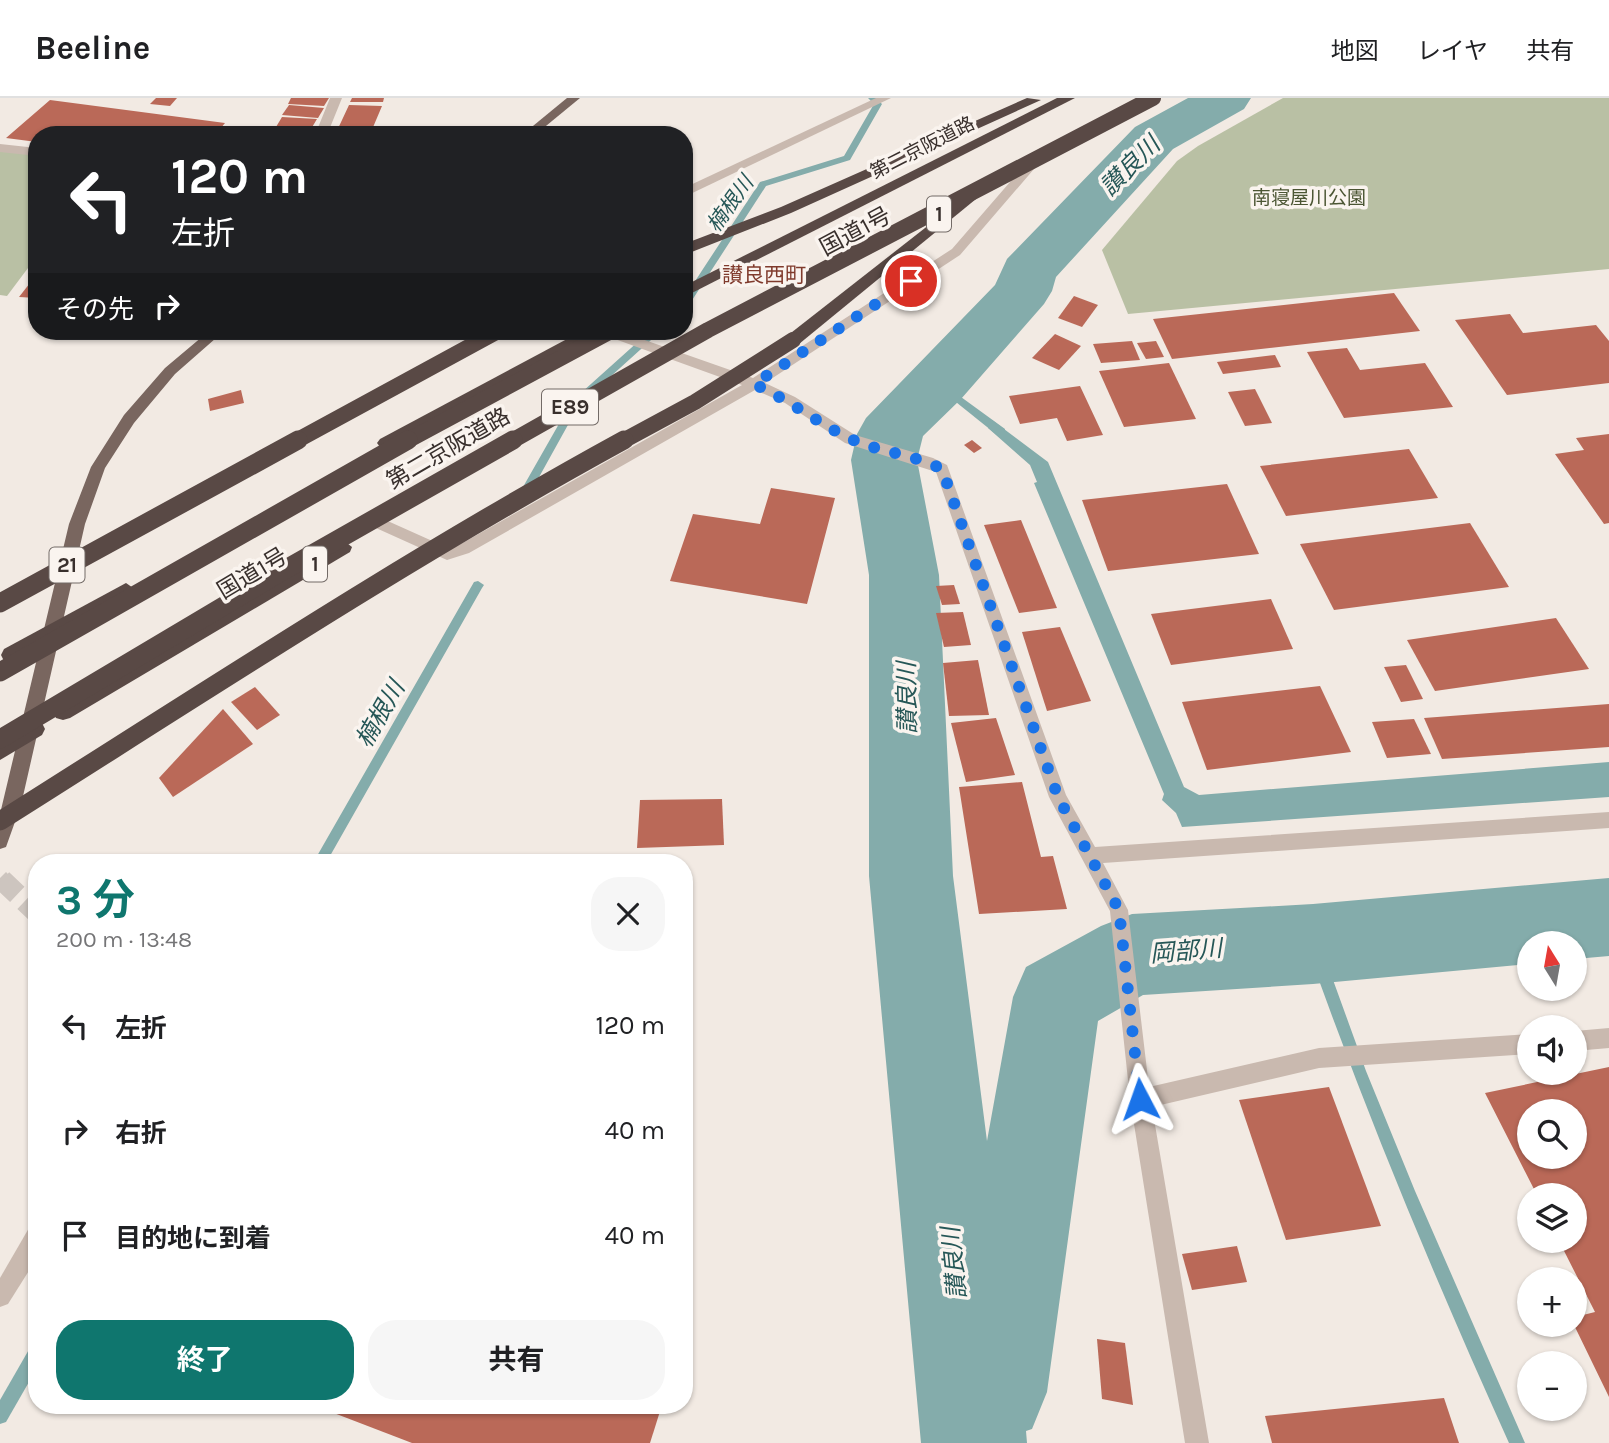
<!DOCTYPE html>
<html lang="ja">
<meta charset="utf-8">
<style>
body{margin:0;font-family:Karla,"Noto Sans JP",sans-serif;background:#f6f6f6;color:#202124;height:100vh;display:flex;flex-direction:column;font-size:26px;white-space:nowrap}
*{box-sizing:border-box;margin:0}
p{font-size:23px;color:#757577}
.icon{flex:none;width:38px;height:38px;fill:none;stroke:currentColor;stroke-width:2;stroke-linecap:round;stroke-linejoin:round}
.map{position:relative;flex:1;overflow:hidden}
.details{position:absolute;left:28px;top:756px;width:665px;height:560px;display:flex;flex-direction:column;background:#fff;border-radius:28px;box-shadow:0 2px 5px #0004}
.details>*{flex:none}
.top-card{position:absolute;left:28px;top:28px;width:665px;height:214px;border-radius:28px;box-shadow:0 2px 5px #0004;background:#202124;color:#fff;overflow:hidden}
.needle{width:46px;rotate:349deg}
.fabs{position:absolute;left:1517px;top:833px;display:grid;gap:14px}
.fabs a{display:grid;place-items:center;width:70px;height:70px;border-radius:50%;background:#fff;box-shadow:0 2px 5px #0004;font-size:35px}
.pin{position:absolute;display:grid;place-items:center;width:60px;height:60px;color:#fff;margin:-30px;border:4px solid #fff;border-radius:50%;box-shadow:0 2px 7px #0007}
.me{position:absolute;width:77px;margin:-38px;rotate:356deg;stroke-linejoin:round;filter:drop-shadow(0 0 5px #0008)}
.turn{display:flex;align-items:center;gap:24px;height:147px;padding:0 28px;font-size:32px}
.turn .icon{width:91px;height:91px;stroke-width:2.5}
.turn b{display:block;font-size:49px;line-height:60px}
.then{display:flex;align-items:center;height:66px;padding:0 28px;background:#0003;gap:14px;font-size:26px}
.round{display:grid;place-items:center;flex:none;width:74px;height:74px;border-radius:28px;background:#f6f6f6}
.summary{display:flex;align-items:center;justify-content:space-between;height:119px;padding:0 28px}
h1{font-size:42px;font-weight:700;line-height:52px;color:#0f766e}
.action{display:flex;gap:14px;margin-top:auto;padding:14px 28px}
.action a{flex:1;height:80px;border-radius:28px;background:#0f766e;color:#fff;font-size:28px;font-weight:700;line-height:80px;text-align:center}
.action a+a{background:#f6f6f6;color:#202124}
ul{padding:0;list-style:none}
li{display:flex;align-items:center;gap:21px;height:105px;padding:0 28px}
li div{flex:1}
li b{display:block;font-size:26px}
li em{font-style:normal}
header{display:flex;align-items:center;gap:42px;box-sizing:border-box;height:98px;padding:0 35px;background:#fff;border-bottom:2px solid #e0e0e0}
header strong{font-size:33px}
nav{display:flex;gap:38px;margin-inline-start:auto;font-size:24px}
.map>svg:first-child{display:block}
.green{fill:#b9c0a4}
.water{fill:#84acab}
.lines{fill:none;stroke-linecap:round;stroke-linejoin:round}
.stream{fill:#84acab;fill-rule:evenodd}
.river{fill:#84acab;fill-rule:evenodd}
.building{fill:#ba6958;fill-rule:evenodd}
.minor-tunnel-far1{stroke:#cdc5bf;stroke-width:17;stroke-dasharray:17 8;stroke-linecap:butt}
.minor-tunnel{stroke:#cdc5bf;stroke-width:21;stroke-dasharray:21 10;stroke-linecap:butt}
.minor{fill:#c9b9af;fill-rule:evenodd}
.major{fill:#79665f;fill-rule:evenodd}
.highway{fill:#594945;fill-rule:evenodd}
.highway-bridge-far1{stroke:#594945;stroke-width:16}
.highway-bridge{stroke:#594945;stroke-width:19}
.route{stroke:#1a73e8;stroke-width:12;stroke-dasharray:0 21.6}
.labels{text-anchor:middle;stroke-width:7;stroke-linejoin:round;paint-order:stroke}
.far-street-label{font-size:19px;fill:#39302d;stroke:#faf4ef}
.far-park-label{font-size:19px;fill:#4b5533;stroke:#faf4ef}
.far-water-label{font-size:21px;font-style:italic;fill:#265757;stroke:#faf4ef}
.shield{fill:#faf4ef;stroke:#736b67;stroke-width:2}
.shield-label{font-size:21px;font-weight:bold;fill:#39302d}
.far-neighbourhood-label{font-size:21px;fill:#803b2d;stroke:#faf4ef}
.street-label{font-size:23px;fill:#39302d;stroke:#faf4ef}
.water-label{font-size:24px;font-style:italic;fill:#265757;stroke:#faf4ef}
</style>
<header>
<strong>Beeline</strong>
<nav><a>地図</a><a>レイヤ</a><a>共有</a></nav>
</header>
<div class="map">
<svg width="1609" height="1345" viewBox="0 0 1609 1345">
<rect width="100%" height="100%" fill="#f2eae3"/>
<g class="green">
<polygon points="1283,0 1609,0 1609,171 1128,216 1102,152 1177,63 1198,48"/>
<polygon points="0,50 37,54 37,158 7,198 0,197"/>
</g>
<polygon class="water" points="992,322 1048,364 1184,689 1199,697 1609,664 1609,699 1182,729 1176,715 1162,702 1164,696 1034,385 1037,384 1030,367 988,330"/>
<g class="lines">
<g class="stream">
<polygon points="868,0 876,0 882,6 850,62 766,88 687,210 684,211 684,200 760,84 844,58 874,6"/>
<polygon points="650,233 661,233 579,307 528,399 520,399 519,396 572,303"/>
<polygon points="939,283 1005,331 1005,337 997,337 936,288 936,284"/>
<polygon points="478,483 484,487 482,490 326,765 313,765 474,484"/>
<path d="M1313,840L1318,842L1320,846L1366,973L1415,1093L1525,1345H1509C1435,1181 1366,1016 1306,846L1308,842Z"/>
<polygon points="37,1246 37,1270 6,1324 0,1326 0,1302 31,1248"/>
</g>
<polygon class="river" points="1188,0 1251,0 1244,11 1173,51 1056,179 1052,193 1044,206 961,301 923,338 917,362 939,477 953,778 987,1043 1013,899 1026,869 1101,828 1132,816 1313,806 1609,780 1609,858 1575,861 1575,845 1530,845 1530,866 1313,886 1143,897 1098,923 1047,1294 1032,1331 1026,1333 1027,1345 921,1345 869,778 869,477 851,362 857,336 866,320 995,187 1007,161 1135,29"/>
</g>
<g class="building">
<polygon points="156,0 177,0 170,8 150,6"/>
<polygon points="291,0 329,0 324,8 288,6"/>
<polygon points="352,0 384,0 383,4 350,4"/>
<polygon points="50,2 225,25 215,37 37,37 37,44 6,40"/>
<polygon points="289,7 324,10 318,20 282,17"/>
<polygon points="349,7 382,8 371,34 389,34 388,37 335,37"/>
<polygon points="282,19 317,21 311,31 276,29"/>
<polygon points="278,31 311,34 309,37 274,37"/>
<polygon points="37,176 37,200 19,199"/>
<polygon points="1394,195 1420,233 1172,261 1153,221"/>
<polygon points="1074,198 1098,207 1082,229 1058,220"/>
<polygon points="1510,216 1523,235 1596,227 1609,243 1609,285 1507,297 1455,222"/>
<polygon points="1055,236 1081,248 1059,272 1032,260"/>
<polygon points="1132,243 1140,262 1101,265 1093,246"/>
<polygon points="1156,243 1164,259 1146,261 1137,245"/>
<polygon points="1347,250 1360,272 1425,265 1453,309 1344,320 1307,254"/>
<polygon points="1275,257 1281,269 1223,276 1217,264"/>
<polygon points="1169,265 1196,321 1124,329 1099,273"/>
<polygon points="1080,288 1103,337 1067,343 1057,320 1020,326 1009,298"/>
<polygon points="1255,291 1272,325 1245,328 1228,294"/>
<polygon points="241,292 244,305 210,313 208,301"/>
<polygon points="1609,336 1609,425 1604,426 1555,356 1584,352 1576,340"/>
<polygon points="972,342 982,350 974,355 964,347"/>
<polygon points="1409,351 1438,400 1286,418 1260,368"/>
<polygon points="1227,386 1259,456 1108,473 1082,402"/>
<polygon points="771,390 835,400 807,506 670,483 693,416 760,426"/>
<polygon points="1021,422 1057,510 1019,515 984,427"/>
<polygon points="1470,425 1509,489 1334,512 1300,446"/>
<polygon points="954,487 960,506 942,507 936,488"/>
<polygon points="1271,501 1293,551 1171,567 1151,516"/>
<polygon points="963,514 971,547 944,549 936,515"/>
<polygon points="1556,520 1589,571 1435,593 1407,542"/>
<polygon points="1060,529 1091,603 1047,613 1022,534"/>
<polygon points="978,562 989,617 949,618 943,565"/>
<polygon points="1406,567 1423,601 1401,604 1384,569"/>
<polygon points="1320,588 1351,654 1207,672 1182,604"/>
<polygon points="255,589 280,617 257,632 231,604"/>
<polygon points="1609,606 1609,649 1442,661 1424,620"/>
<polygon points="223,611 253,646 173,699 159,680"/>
<polygon points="996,620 1015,677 966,684 951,625"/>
<polygon points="1414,621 1431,656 1387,660 1372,624"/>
<polygon points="1022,684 1041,759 1053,758 1067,811 979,816 959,689"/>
<polygon points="722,701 724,747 637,750 640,702"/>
<path d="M1609,969V1299L1574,1227L1575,1219L1595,1214L1559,1143H1575V1097H1537L1485,995ZM1530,1013H1575V1059H1530Z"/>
<polygon points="1329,989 1381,1128 1286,1142 1239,1002"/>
<polygon points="1237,1148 1247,1184 1192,1192 1182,1156"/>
<polygon points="1097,1241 1125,1245 1133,1307 1102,1301"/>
<polygon points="1444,1300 1459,1345 1272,1345 1265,1318"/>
<polygon points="313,1307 662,1307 650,1345 412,1345"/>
</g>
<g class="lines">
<polyline class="minor-tunnel-far1" points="0,780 4,784"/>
<polyline class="minor-tunnel" points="2,782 37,815"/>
<g class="minor">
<polygon points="330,0 342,0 327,37 315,37"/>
<polygon points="876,0 891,0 684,99 684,90"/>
<polygon points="0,46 37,50 37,58 0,54"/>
<polygon points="1030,61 1040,64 960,157 765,285 795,299 855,337 933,360 947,367 1066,697 1095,749 1609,714 1609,730 1103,765 1128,812 1149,989 1319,950 1530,936 1530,956 1319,970 1152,1009 1209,1345 1185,1345 1130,1001 1110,813 1049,699 936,374 845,345 785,305 755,292 469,455 447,462 376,430 373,426 381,420 448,450 459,447 742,287 601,236 599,233 619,233 753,280 952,151"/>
<polygon points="1609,930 1609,950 1575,953 1575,933"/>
<polygon points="37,1127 37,1160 8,1206 0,1209 0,1180 29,1130"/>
</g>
<g class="major">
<polygon points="567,0 580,0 535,37 522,37"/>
<polygon points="209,233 224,233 175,276 134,325 105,370 85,426 21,707 6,749 0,751 0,716 69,426 91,369 124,317 165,270"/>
</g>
<g class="highway">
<polygon points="1027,0 1041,2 791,115 684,157 684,146 781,109"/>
<polygon points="1057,0 1075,0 684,199 684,188"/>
<polygon points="971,94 976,95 976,101 799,246 787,246 787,238"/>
<polygon points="582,233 602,233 392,349 380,349 377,345 380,341"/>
<polygon points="343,442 352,449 350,454 70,620 63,622 56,620 53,614 56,608"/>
<polygon points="126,485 136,492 133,497 18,563 4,563 1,557 4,551"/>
<polygon points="35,622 42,625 45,631 42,637 0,662 0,642"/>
</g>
<g class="highway-bridge-far1">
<polyline points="294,344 498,233"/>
<polyline points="405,344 611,233"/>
<polyline points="510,344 708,232 1153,0"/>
<polyline points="621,344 695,304 793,242"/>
</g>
<g class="highway-bridge">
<polyline points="0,505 298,342"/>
<polyline points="0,574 408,342"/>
<polyline points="0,641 279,475 513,342"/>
<path d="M0,723C206,593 410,459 624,342"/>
</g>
</g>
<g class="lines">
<path class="route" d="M911,183L754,286C789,302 816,324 849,340C878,354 913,356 942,371L1058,699L1119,812L1140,1001"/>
</g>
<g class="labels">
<g class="far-street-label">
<text transform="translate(922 49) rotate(-27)" y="7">第二京阪道路</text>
</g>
<g class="far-park-label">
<text x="1309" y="106">南寝屋川公園</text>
</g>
<g class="far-water-label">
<text transform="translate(730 106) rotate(-54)" y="7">楠根川</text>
</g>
<g class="shield">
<rect x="927" y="98.5" width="24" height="35" rx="5"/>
<rect x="542" y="291.5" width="56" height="35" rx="5"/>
<rect x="303" y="448.5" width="24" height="35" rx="5"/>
<rect x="49.5" y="449.5" width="35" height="35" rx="5"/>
</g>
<g class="shield-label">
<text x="939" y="123">1</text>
<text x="570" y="316">E89</text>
<text x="315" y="473">1</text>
<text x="67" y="474">21</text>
</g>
<g class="far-neighbourhood-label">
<text x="764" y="184">讃良西町</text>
</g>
<g class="street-label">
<text transform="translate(855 133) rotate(-28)" y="8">国道1号</text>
<text transform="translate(448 350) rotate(-30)" y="8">第二京阪道路</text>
<text transform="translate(252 475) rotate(-31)" y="8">国道1号</text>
</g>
<g class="water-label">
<text transform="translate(1130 68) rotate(-45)" y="8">讃良川</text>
<text transform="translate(907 600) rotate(-91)" y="8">讃良川</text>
<text transform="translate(380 616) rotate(-60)" y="8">楠根川</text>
<text transform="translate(1186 853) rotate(-5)" y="8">岡部川</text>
<text transform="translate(954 1165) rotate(-96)" y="8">讃良川</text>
</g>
</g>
</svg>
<div class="fabs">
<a><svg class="needle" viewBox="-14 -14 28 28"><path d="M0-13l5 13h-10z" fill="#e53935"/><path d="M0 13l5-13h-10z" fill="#757577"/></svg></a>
<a><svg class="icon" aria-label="sound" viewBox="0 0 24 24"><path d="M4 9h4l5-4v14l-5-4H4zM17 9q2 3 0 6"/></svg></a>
<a><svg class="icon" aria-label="search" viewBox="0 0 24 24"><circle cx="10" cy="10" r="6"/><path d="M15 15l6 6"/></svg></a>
<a><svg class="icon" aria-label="layers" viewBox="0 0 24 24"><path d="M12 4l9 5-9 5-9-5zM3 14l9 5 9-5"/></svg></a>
<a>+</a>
<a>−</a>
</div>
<div class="pin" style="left:911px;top:183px;background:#d93025"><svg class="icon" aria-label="arrive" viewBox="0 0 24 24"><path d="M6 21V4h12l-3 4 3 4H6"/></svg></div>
<svg class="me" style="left:1140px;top:1001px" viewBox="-20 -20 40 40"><path d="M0-17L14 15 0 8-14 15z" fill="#1a73e8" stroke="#fff" stroke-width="4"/></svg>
<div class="top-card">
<div class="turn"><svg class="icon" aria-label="left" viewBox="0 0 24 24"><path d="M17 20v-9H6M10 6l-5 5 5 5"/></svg><div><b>120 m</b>左折</div></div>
<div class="then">その先<svg class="icon" aria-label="right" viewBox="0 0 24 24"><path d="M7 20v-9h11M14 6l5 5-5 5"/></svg></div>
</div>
<section class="details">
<div class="summary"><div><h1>3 分</h1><p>200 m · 13:48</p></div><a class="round"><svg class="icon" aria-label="close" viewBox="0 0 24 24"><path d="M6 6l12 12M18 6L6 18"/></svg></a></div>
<ul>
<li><svg class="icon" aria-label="left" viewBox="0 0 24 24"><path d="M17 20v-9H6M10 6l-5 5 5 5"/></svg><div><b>左折</b></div><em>120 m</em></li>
<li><svg class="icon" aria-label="right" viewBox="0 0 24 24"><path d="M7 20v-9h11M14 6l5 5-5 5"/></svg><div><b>右折</b></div><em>40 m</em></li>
<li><svg class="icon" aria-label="arrive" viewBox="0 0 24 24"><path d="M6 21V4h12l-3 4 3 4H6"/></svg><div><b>目的地に到着</b></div><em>40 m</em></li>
</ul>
<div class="action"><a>終了</a><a>共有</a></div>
</section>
</div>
